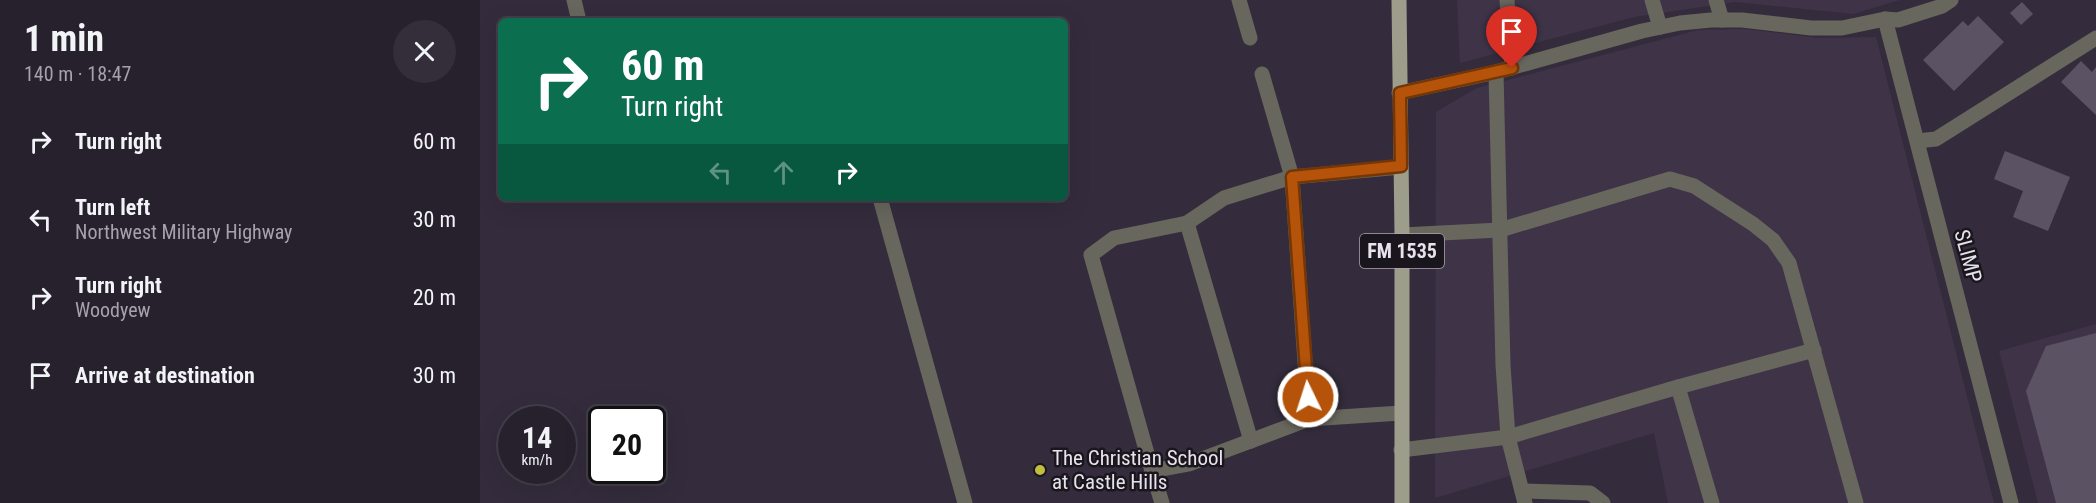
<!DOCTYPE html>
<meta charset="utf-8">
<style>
body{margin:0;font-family:"Roboto Condensed",sans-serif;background:#332e39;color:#f1f3f6;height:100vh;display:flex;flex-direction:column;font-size:22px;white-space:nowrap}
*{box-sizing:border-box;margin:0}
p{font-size:20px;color:#a4a3aa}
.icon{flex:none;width:33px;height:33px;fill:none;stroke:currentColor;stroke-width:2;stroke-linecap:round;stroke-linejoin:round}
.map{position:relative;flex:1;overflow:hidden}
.drawer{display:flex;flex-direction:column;background:#27212d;width:480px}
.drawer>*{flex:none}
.hud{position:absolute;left:18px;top:18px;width:570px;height:183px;border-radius:9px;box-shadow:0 6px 24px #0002,0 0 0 2px #433e49;background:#0b6e4f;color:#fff;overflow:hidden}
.speed{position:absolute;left:18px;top:406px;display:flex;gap:12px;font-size:30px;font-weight:700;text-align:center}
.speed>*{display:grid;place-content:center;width:78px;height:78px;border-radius:50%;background:#27212d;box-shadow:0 6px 24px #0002,0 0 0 2px #433e49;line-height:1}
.speed small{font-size:15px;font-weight:400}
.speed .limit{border:3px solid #111;border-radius:9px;background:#fff;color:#111}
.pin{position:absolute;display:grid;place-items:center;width:51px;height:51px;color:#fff;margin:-62px -26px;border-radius:50% 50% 50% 0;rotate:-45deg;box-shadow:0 0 6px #0007}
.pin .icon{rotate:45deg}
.me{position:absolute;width:66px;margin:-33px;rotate:356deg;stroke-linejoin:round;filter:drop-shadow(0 0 4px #0008)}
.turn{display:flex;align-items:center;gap:21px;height:126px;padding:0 24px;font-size:27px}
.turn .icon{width:78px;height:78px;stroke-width:2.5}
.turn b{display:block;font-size:42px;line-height:51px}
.lanes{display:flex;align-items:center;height:57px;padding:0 24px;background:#0003;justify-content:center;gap:30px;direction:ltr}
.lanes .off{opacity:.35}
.round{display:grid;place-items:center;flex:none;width:63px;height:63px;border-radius:32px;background:#332e39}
.headline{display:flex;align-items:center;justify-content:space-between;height:102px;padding:0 24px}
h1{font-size:36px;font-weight:700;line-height:45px}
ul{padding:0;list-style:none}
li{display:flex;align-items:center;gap:18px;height:78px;padding:0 24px}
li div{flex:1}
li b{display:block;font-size:22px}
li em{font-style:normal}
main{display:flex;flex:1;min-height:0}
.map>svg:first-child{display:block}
.built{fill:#3f3348}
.building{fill:#5b5263}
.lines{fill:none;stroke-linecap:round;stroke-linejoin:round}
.minor{stroke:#67675e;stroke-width:15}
.major{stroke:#9d9d8b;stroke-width:15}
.route-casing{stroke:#753606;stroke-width:15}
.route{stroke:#b45309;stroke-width:10}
.poi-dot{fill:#c1be40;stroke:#1a161d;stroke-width:2}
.labels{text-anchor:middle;stroke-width:5;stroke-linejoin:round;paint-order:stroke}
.shield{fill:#1a161d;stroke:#aaa5ae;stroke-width:1.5}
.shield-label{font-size:20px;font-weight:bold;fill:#e7e2ec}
.street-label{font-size:21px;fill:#e7e2ec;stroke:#1a161d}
.poi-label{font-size:21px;fill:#e7e2ec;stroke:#1a161d;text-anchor:start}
</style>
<main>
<section class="drawer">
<div class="headline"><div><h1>1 min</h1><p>140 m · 18:47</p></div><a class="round"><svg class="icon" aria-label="close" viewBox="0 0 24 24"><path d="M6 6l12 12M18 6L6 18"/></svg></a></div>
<ul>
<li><svg class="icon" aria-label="right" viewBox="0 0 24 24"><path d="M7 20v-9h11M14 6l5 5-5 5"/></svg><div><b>Turn right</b></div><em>60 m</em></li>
<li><svg class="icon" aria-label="left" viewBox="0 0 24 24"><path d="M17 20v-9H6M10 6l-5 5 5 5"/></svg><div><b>Turn left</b><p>Northwest Military Highway</p></div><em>30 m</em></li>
<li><svg class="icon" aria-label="right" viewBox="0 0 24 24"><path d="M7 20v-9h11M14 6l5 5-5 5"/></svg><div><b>Turn right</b><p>Woodyew</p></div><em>20 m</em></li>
<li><svg class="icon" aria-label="arrive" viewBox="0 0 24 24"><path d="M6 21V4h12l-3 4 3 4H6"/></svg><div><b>Arrive at destination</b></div><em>30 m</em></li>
</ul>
</section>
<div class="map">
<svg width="1616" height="503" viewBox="0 0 1616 503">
<rect width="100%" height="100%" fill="#342c3c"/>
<g class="built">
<polygon points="977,0 1420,0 1373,14 1255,2 1154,17 980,63"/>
<polygon points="1264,29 1339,38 1396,37 1514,503 1188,503 1174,433 955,498 956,112 997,88 1218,30"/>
<polygon points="1616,324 1616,503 1558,503 1519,351"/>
</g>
<g class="building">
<polygon points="1542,2 1553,14 1541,25 1530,13"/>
<polygon points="1498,16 1524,42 1474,91 1443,60 1483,21 1488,26"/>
<polygon points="1601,61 1612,72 1616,67 1616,115 1581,82"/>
<polygon points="1525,151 1590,177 1568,231 1533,217 1543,191 1514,179"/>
<polygon points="1616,333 1616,503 1576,503 1546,391 1566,346"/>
</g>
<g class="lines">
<g class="minor">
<polyline points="94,0 99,21"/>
<polyline points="759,0 770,38"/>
<polyline points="1027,0 1032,68"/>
<polyline points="1172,0 1180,27"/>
<polyline points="1236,0 1242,20"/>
<polyline points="1405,19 1531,503"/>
<polyline points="1016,72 1023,365 1028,437 1045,503"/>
<polyline points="782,74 812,177 921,167"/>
<polyline points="919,93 1016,72 1162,31 1200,23 1231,20 1262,20 1331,28 1362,28 1405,19 1418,20 1462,6 1471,0"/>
<polyline points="1437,141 1456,139 1616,38"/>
<polyline points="400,198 485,503"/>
<polyline points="707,223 771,441"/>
<polyline points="922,235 1020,230 1190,179 1214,186 1273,224 1293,240 1309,263 1376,503"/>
<polyline points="1198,387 1334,350"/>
<polyline points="921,450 1028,437 1198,387 1232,503"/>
<polyline points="672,471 611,255 634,238 707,223 744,198 812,177 829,419"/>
<polyline points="1042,491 1110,493 1123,503"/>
<polyline points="682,503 672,471 709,464 829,419 921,413"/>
</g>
<polyline class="major" points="919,0 922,235 922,503"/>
</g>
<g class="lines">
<defs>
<polyline id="route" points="828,397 812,177 921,166 920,93 1032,68"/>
</defs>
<use href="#route" class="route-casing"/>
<use href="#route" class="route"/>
</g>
<circle class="poi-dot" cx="560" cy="470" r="6"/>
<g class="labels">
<rect class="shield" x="880" y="234" width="84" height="34" rx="4.5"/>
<g class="shield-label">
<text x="922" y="258">FM 1535</text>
</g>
<g class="street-label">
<text transform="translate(1488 256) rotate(75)" y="7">SLIMP</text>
</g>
<g class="poi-label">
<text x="572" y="465">The Christian School<tspan x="572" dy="24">at Castle Hills</tspan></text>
</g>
</g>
</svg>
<div class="speed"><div>14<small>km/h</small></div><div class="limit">20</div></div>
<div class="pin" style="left:1032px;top:68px;background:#d93025"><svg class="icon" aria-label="arrive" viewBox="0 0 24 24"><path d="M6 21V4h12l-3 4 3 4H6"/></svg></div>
<svg class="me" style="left:828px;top:397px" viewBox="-20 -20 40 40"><circle r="17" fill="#b45309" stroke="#fff" stroke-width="3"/><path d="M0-11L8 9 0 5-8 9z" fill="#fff"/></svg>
<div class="hud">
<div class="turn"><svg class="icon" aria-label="right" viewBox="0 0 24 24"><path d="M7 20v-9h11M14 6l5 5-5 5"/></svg><div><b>60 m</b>Turn right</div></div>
<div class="lanes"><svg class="icon off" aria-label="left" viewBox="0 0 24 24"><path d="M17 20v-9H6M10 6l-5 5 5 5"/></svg><svg class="icon off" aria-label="ahead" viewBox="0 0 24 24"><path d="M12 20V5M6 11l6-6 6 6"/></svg><svg class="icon" aria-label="right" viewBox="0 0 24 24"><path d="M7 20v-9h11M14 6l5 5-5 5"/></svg></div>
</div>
</div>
</main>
